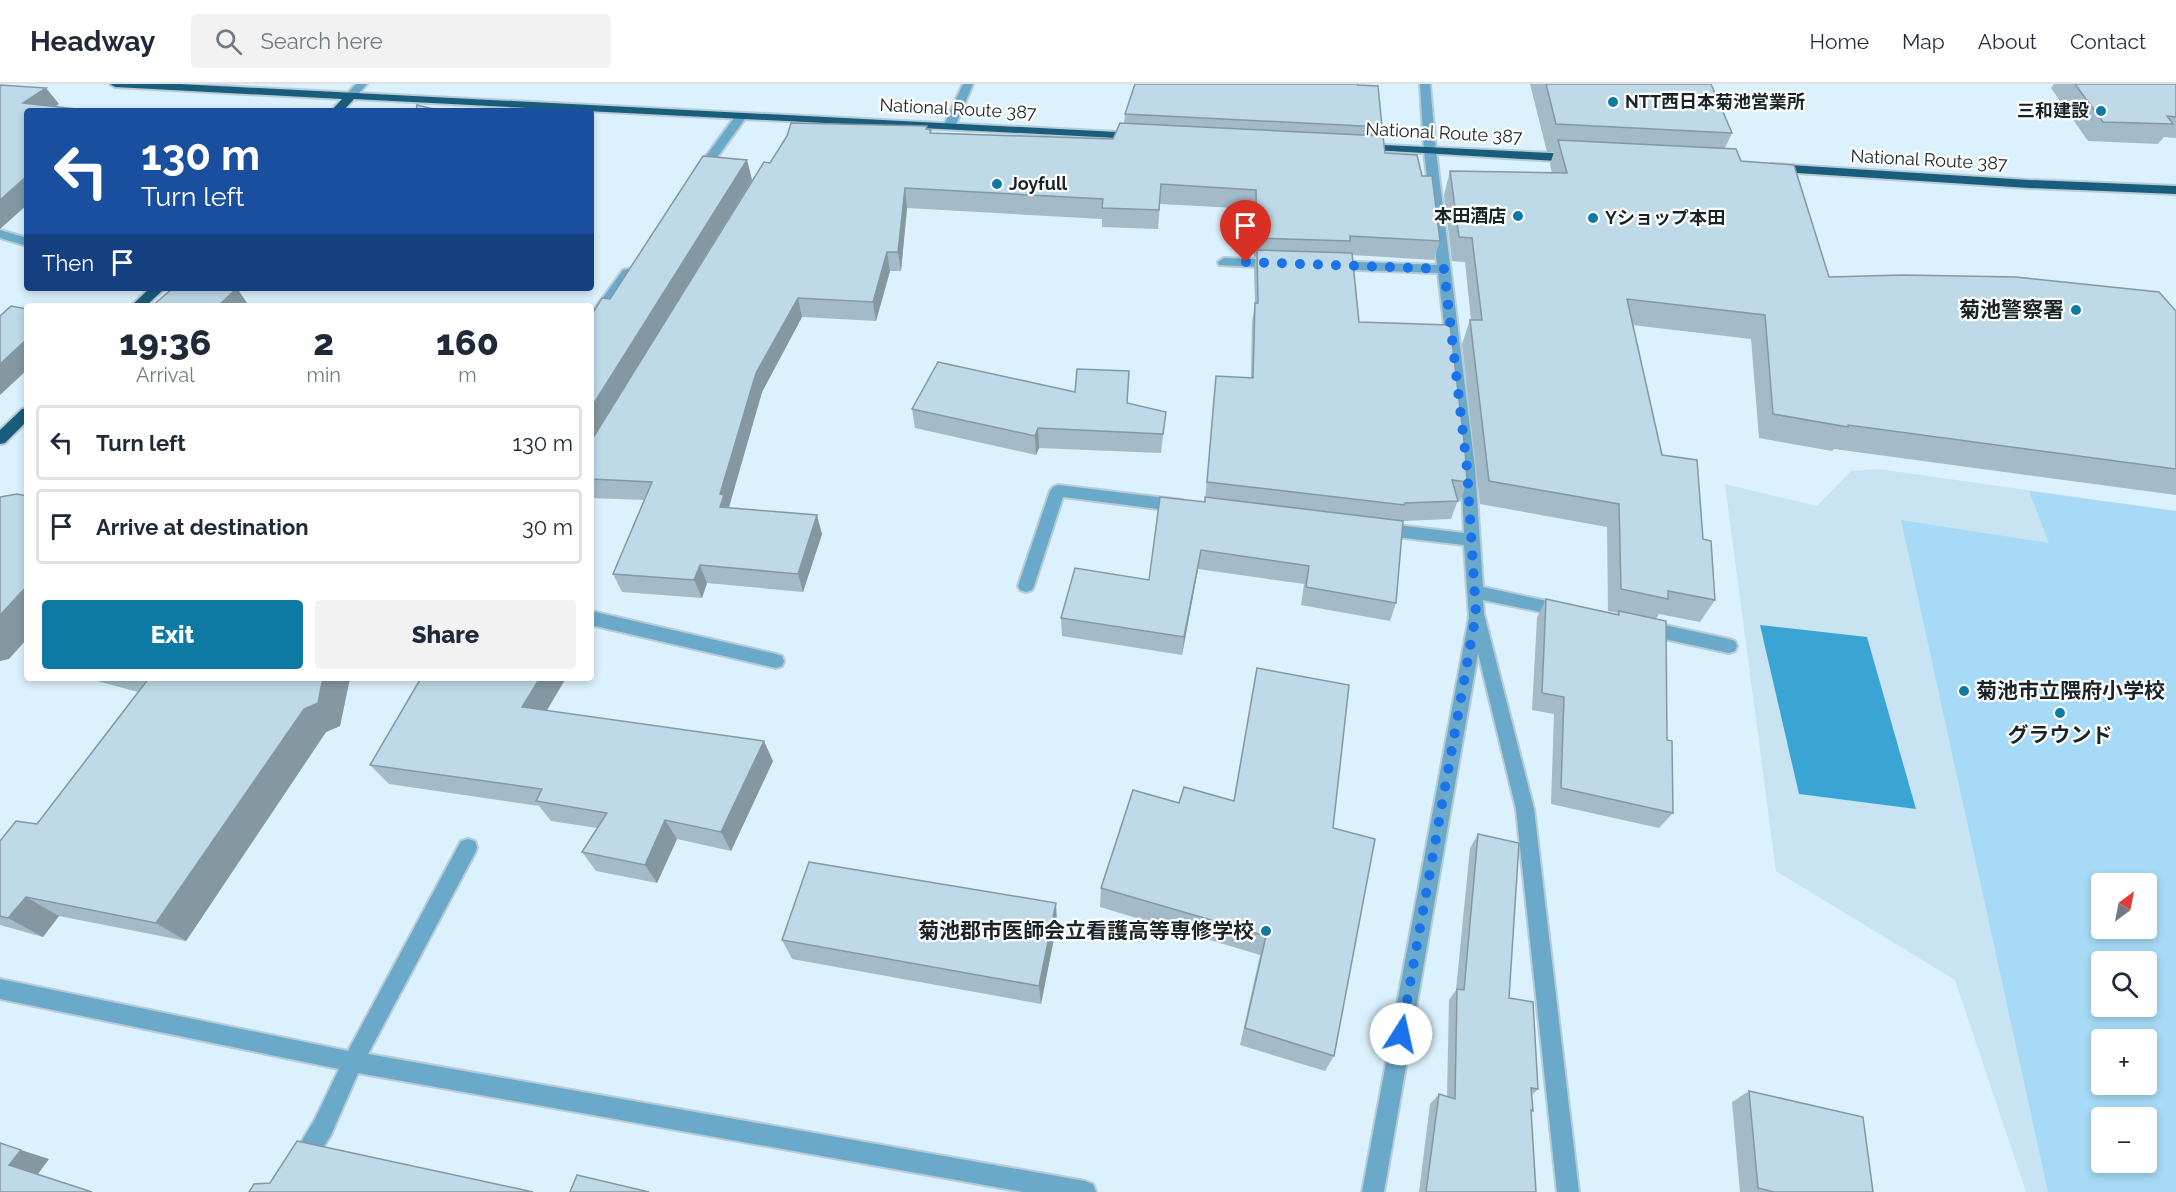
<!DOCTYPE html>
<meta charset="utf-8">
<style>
body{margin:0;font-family:Raleway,"Noto Sans JP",sans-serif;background:#f2f2f3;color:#1f2937;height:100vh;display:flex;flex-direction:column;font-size:22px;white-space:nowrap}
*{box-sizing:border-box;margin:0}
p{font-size:20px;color:#747a83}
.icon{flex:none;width:33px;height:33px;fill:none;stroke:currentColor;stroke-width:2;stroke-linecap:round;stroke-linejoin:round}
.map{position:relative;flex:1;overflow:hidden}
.drawer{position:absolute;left:24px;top:219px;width:570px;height:378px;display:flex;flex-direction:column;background:#fff;border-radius:6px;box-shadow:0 3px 9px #0003}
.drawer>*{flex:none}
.hud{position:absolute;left:24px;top:24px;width:570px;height:183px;border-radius:6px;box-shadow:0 3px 9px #0003;background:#1a4fa0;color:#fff;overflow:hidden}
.needle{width:39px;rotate:32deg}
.buttons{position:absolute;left:2091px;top:789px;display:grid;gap:12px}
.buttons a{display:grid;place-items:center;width:66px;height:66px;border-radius:6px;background:#fff;box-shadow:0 3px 9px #0003;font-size:30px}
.pin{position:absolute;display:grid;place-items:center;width:51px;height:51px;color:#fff;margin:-62px -26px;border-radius:50% 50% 50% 0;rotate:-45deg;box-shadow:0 0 6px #0007}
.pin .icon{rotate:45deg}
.me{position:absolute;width:66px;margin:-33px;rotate:10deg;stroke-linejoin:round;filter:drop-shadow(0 0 4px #0008)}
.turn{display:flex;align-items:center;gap:21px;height:126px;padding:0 18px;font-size:27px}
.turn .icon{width:78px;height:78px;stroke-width:2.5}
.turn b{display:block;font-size:42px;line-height:51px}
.then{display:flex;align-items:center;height:57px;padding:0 18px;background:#0003;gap:12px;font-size:22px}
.eta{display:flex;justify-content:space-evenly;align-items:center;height:102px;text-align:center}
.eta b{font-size:36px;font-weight:800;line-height:42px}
.button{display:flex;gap:12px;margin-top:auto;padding:12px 18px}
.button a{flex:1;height:69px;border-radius:6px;background:#0d7aa4;color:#fff;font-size:24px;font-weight:800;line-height:69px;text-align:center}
.button a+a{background:#f2f2f3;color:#1f2937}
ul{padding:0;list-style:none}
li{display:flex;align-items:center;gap:18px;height:75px;margin:0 12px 9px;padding:0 6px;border:3px solid #e0e1e3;border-radius:6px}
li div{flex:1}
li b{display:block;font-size:22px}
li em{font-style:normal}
header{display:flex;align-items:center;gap:36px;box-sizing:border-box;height:84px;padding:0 30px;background:#fff;border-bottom:2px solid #e0e1e3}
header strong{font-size:28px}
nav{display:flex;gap:33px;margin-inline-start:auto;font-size:21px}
.search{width:420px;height:54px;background:#f2f2f3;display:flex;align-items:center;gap:15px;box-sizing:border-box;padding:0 21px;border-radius:6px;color:#747a83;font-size:22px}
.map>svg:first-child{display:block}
.built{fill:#c8e3f2;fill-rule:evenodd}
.green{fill:#a7daf6;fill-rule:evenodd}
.water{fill:#3aa5d5}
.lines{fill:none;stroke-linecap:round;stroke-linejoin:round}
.service-casing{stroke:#b8ccd7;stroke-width:4}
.minor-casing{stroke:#b8ccd7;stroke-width:4}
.tertiary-casing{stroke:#b8ccd7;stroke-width:4}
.trunk-casing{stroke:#b8ccd7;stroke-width:4}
.service{fill:#6aa9ca;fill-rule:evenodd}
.minor{fill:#6aa9ca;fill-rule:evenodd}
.tertiary{fill:#6aa9ca;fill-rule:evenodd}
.trunk{fill:#185d7c;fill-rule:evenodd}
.wall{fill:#a3bbc8}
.shaded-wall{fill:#8598a2}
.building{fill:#bed9e8;stroke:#8598a2;stroke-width:1.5}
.route{stroke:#1a73e8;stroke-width:10;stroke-dasharray:0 18}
.poi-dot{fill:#0d7aa4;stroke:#fff;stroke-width:2}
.labels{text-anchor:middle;stroke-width:4.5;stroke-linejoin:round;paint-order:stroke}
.far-poi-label{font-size:18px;font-weight:bold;fill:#192328;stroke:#fff;text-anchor:start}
.far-street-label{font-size:18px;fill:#192328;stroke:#fff}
.poi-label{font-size:21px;font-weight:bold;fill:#192328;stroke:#fff;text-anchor:end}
</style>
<header>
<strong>Headway</strong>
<div class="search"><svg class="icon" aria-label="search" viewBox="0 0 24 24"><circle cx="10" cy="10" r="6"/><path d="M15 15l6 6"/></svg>Search here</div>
<nav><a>Home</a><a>Map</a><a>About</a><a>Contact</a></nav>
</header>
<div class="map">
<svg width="2176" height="1108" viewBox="0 0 2176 1108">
<rect width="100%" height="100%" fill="#dbf1fd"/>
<path class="built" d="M1878,385L2176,427V1108H2026L1955,896L1776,787L1725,400L1817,422L1851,387ZM2102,800H2146V844H2102ZM2102,878H2146V922H2102ZM2102,956H2146V1000H2102ZM2102,1034H2146V1078H2102Z"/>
<path class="green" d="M2029,407L2176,427V1108H2048L1901,436L2049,459ZM2102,800H2146V844H2102ZM2102,878H2146V922H2102ZM2102,956H2146V1000H2102ZM2102,1034H2146V1078H2102Z"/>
<polygon class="water" points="1760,541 1867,553 1916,725 1799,710"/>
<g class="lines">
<defs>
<polygon id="service" points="963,0 973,0 955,43 953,45 945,45 943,43"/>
<g id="minor">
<polygon points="1420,0 1430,0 1436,67 1475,384 1483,503 1565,521 1571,522 1573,527 1571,532 1565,533 1483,516 1484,530 1534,725 1579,1108 1557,1108 1516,725 1478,569 1384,1108 1362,1108 1469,533 1464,461 1380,451 1375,449 1372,445 1375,441 1380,439 1464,449 1461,384 1438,189 1331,185 1325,181 1331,177 1437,181 1424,67"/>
<polygon points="741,29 747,32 703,93 695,93 695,87 737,30"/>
<polygon points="0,146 27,154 27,162 0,154"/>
<polygon points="1224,174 1278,176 1284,180 1278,184 1219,181 1218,178"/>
<polygon points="628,185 634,189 596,243 591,244 591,230 623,186"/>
<polygon points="1058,401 1182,416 1187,418 1190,422 1187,426 1182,428 1063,413 1034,502 1032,506 1026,508 1020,506 1018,502 1050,407 1053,403"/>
<polygon points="591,527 776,570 782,572 784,577 782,582 776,584 591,541"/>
<polygon points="1646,537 1729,555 1735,557 1737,562 1735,567 1729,569 1646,551 1640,549 1638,544 1640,539"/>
<polygon points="468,755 475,757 477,763 475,769 368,970 1085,1097 1093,1100 1096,1108 1023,1108 358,989 331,1051 295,1108 271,1108 315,1035 339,985 0,915 0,895 348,967 461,757"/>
</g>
<polygon id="tertiary" points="356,0 367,0 354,15 346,15 344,13"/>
<g id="trunk">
<polygon points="110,0 180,0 1136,49 1142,52 1136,55 354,15 343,27 331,27 342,15 115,3"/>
<polygon points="1362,60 1573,70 1579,74 1573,78 1358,65 1358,61"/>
<polygon points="1772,80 2029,96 2176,102 2176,110 2029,104 1768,87 1766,84"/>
<polygon points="150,204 165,204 146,222 131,222"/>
<polygon points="27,324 27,337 5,359 0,360 0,346 22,325"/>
</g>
</defs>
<use href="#service" class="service-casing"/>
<use href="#minor" class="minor-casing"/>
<use href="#tertiary" class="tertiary-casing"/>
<use href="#trunk" class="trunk-casing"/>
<use href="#service" class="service"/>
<use href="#minor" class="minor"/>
<use href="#tertiary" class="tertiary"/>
<use href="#trunk" class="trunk"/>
</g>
<g class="wall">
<polygon points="1530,0 1711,0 1732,49 1725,64 1741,77 1829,193 2176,227 2176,411 1834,365 1832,367 1759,354 1751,255 1632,241 1662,371 1703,455 1715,516 1700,538 1659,530 1656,535 1673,729 1659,744 1551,720 1554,630 1532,626 1537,534 1546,515 1617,530 1618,529 1608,527 1607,443 1480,420 1462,260 1470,236 1471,236 1465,178 1452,177 1444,111 1450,87 1552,89 1550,80 1554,68 1547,68"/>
<polygon points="2054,0 2176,0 2176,54 2164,53 2158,60 2088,57 2051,4"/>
<polygon points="1125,30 1382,43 1380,52 1385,69 1422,92 1440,157 1434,176 1352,171 1359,238 1467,398 1460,417 1458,416 1451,435 1403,437 1396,519 1390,537 1301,521 1304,500 1198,485 1182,571 1062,552 1061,534 1149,496 1205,418 1214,311 1251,294 1252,238 1255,219 1254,185 1256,173 1254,173 1254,125 1160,120 1158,145 1102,143 1102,135 907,124 901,187 890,187 876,237 802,233 762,308 729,423 729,424 822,450 803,508 707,499 702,514 622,508 613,490 644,416 591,414 591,232 610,215 747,76 752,96 603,338 770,79 927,45 932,49 1113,55 1124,39"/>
<polygon points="1128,319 1166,328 1161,369 1039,364 1036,371 915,344 912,325"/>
<polygon points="1257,584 1333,744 1334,972 1325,987 1240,961 1260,871 1100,823 1101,804 1179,719 1234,716"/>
<polygon points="86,594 350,594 340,642 326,648 186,857 59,832 43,853 0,841 0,757 37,740 138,608"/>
<polygon points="421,594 566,594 547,626 773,677 731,767 677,755 657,799 596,787 582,768 597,744 551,737 539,722 389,700 370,681"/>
<polygon points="1478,750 1509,914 1538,1005 1532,1011 1533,1027 1531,1028 1536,1108 1419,1108 1430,1020 1439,1010 1447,1013 1449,916 1456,906 1470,764"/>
<polygon points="1057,839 1041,920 792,875 782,856"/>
<polygon points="1749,1007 1873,1108 1740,1108 1732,1018"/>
</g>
<g class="shaded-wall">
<polygon points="46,4 59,20 49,27 23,19"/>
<polygon points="747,76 752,96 591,357 591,324"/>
<polygon points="27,92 27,121 0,145 0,116"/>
<polygon points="905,104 907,124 901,187 898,168"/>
<polygon points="887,168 890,187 876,237 873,218"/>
<polygon points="237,204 249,222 218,222"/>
<polygon points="798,214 802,233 762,308 729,423 731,429 720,423 720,410 756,289"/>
<polygon points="27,255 27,286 0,311 0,280"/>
<polygon points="1038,344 1039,364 1036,371 1035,352"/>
<polygon points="817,431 822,450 803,508 798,490"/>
<polygon points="1201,466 1198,485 1182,571 1184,553"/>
<polygon points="700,481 707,499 702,514 694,496"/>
<polygon points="27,502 27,555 9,575 0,577 0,531"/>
<polygon points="323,594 350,594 340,642 326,648 186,857 156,839"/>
<polygon points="540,594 566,594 537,643 522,623"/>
<polygon points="764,657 773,677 731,767 721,748"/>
<polygon points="665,736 677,755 657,799 645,781"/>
<polygon points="26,813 59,832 43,853 8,834"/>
<polygon points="1056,819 1057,839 1041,920 1039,902"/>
<polygon points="21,1066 49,1075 38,1090 9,1081"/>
</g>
<g class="building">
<polygon points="1135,0 1358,0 1358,1 1378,2 1382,43 1125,30"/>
<polygon points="1546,0 1711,0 1732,49 1556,40"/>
<polygon points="2075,0 2176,0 2176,33 2167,32 2173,40 2103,38"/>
<polygon points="0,1 46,4 23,19 95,27 27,27 27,92 0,116"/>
<polygon points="417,21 442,27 416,27"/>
<polygon points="374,25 396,27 371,27"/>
<polygon points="791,39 927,42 926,45 931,46 930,49 1113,55 1120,39 1383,52 1385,69 1417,71 1422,92 1432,92 1440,157 1350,152 1350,157 1257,154 1256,106 1161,100 1159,126 1102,124 1103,115 905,104 898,168 887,168 873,218 798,214 756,289 720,410 724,411 720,423 817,431 798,490 700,481 694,496 613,490 652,398 591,395 591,357 764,78 770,79 787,52"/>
<polygon points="1558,56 1736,65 1741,77 1794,81 1829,193 1903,191 2016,193 2159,208 2176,227 2176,385 1848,341 1848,343 1773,330 1765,231 1627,215 1662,371 1697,376 1703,455 1711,457 1715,516 1668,507 1668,515 1621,505 1619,420 1489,397 1470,236 1482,236 1472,154 1459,153 1450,87 1567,89"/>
<polygon points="703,72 747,76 591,324 591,232 602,214 610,215"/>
<polygon points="1257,166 1352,169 1359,238 1450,241 1465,366 1467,398 1452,396 1458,417 1405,419 1404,421 1207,398 1216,292 1253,294 1255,219 1258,219"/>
<polygon points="173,204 237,204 218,222 152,222"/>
<polygon points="11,222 27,225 27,255 0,280 0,232"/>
<polygon points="938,278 1075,308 1077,285 1129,287 1127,319 1166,328 1163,350 1038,344 1035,352 912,325"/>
<polygon points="17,410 27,412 27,502 0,531 0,413"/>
<polygon points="1160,413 1205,418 1205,413 1403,437 1396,519 1306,503 1309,482 1201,466 1184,553 1061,534 1075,484 1149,496"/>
<polygon points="1546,515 1619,531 1619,527 1666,537 1667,656 1672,657 1673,729 1561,704 1564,613 1542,609"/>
<polygon points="1257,584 1349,601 1333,744 1375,755 1334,972 1245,944 1266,852 1101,804 1133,706 1179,719 1184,703 1234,717"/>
<polygon points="149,594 323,594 318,619 304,625 156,839 26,813 8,834 0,832 0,757 16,737 37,740"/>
<polygon points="421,594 540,594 522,623 764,657 721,748 665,736 645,781 582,768 607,729 536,717 542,705 370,681"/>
<polygon points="1478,750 1519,759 1509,914 1533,918 1538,1005 1531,1004 1533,1027 1531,1026 1536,1108 1426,1108 1439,1010 1455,1015 1457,905 1464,906"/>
<polygon points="809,778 1056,819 1039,902 782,856"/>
<polygon points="1749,1007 1863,1033 1873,1108 1774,1108 1758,1104"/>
<polygon points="297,1057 533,1108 249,1108 254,1100 270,1099"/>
<polygon points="0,1059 21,1066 9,1081 92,1108 0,1108"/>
<polygon points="577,1091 649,1108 570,1108"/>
</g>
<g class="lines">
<polyline class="route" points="1246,178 1444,185 1467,384 1476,530 1401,950"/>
</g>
<g class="poi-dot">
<circle cx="1613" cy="18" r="6"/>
<circle cx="2101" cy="27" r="6"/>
<circle cx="997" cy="100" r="6"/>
<circle cx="1518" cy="132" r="6"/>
<circle cx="1593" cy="134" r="6"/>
<circle cx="2076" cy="226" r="6"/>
<circle cx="1964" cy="607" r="6"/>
<circle cx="2060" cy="629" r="6"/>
<circle cx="1266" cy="847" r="6"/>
</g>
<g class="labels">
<g class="far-poi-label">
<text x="1625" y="24">NTT西日本菊池営業所</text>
<text x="2089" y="33" text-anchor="end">三和建設</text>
<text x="1009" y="106">Joyfull</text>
<text x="1506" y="138" text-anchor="end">本田酒店</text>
<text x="1605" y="140">Yショップ本田</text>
</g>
<g class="far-street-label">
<text transform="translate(958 25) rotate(3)" y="6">National Route 387</text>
<text transform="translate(1444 49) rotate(3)" y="6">National Route 387</text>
<text transform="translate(1929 76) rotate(3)" y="6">National Route 387</text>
</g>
<g class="poi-label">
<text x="2064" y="233">菊池警察署</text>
<text x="1976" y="614" text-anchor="start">菊池市立隈府小学校</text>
<text x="2060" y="658" text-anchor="middle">グラウンド</text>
<text x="1254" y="854">菊池郡市医師会立看護高等専修学校</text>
</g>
</g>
</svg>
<div class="buttons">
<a><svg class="needle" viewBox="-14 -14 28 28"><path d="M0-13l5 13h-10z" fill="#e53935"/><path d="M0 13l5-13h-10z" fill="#747a83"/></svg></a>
<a><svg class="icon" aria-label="search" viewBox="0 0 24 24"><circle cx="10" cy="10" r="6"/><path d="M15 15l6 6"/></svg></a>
<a>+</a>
<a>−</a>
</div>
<div class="pin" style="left:1246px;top:178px;background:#d93025"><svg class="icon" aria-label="arrive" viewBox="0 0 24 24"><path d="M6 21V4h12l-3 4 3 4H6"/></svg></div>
<svg class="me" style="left:1401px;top:950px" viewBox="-20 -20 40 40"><circle r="19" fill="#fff"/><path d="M0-13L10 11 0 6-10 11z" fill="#1a73e8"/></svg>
<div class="hud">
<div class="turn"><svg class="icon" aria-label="left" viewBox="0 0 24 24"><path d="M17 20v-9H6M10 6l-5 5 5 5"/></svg><div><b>130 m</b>Turn left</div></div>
<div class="then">Then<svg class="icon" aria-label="arrive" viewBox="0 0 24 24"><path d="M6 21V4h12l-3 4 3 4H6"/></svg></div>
</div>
<section class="drawer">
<div class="eta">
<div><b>19:36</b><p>Arrival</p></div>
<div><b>2</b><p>min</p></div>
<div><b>160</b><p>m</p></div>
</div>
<ul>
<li><svg class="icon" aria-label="left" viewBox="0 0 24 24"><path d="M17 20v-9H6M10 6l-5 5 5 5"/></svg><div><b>Turn left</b></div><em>130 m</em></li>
<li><svg class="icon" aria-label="arrive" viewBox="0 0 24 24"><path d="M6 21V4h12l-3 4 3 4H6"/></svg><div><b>Arrive at destination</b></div><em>30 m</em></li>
</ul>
<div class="button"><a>Exit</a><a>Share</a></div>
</section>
</div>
